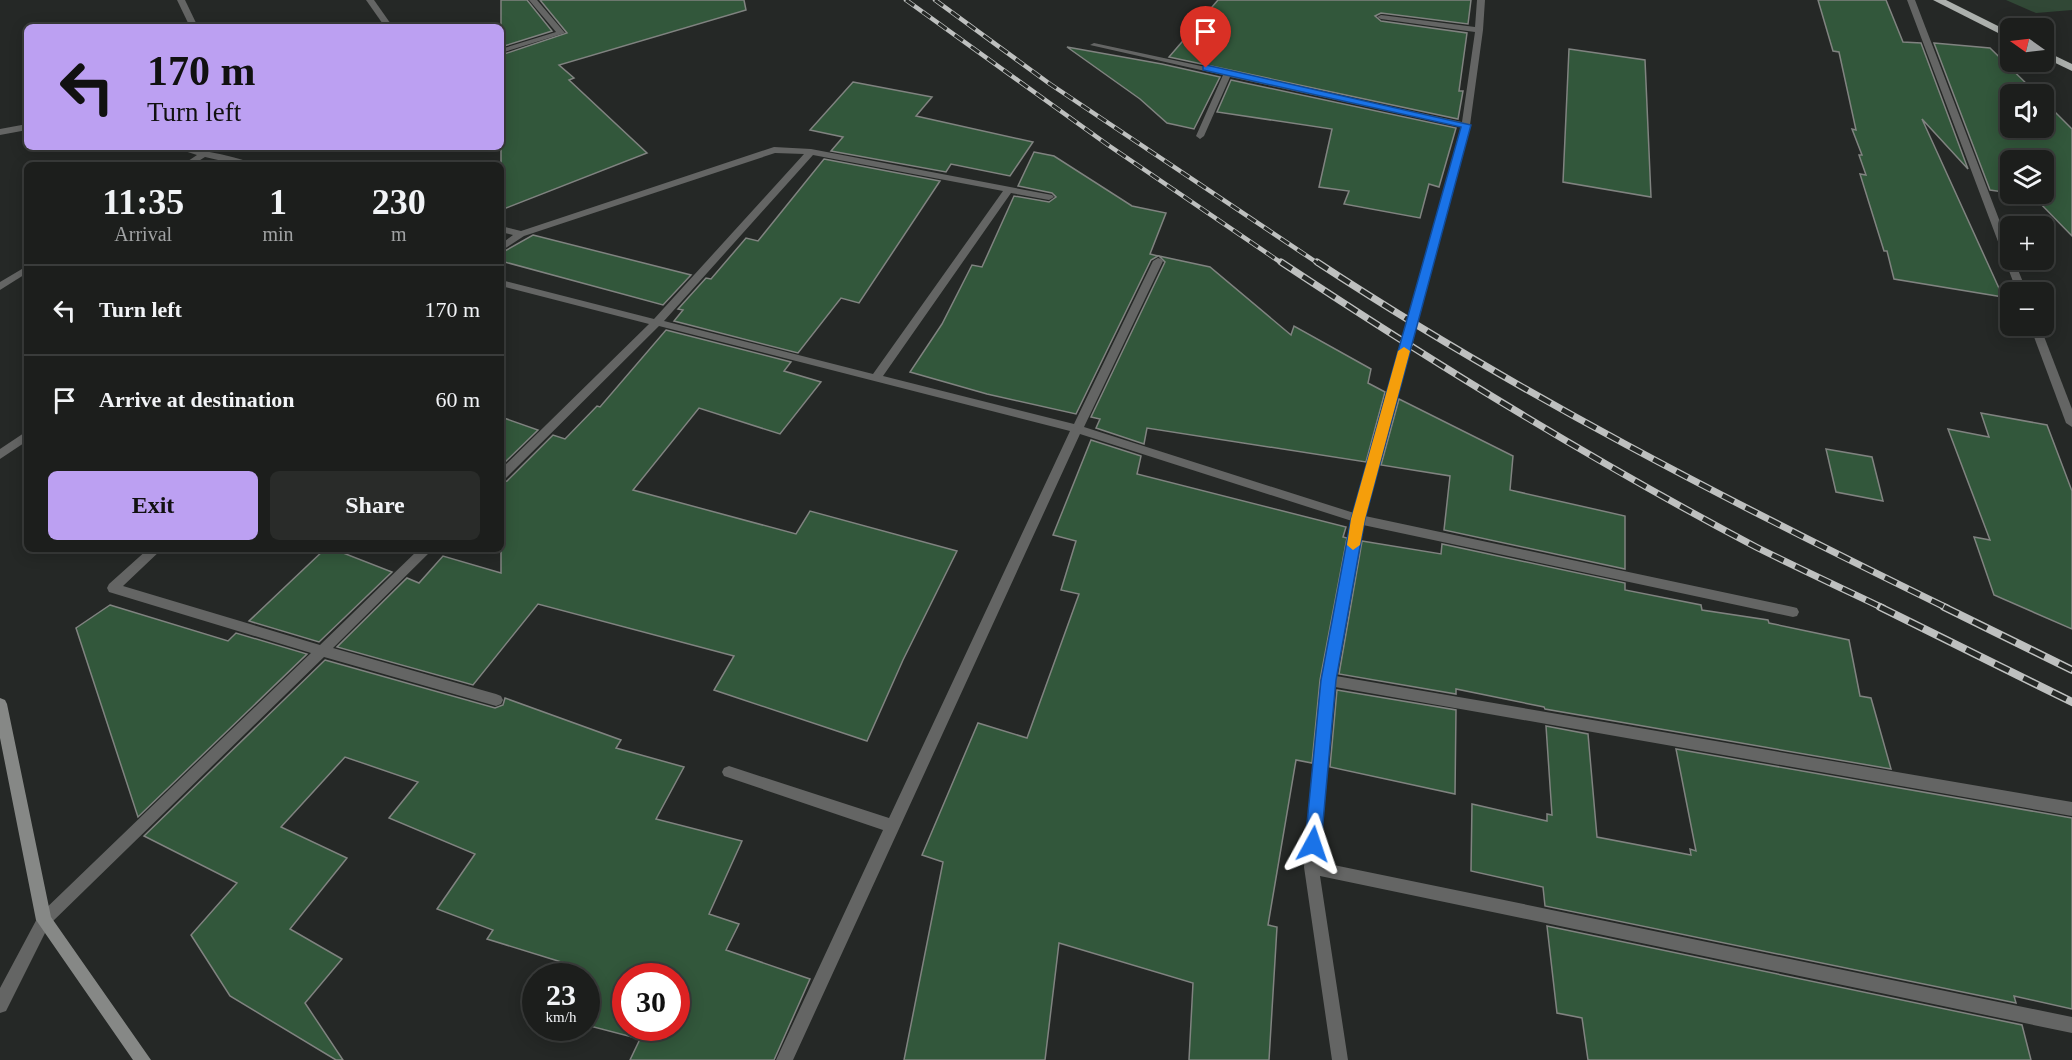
<!DOCTYPE html>
<meta charset="utf-8">
<style>
body{margin:0;font-family:Georgia,serif;background:#292b29;color:#f1f3f6;height:100vh;display:flex;flex-direction:column;font-size:22px;white-space:nowrap}
*{box-sizing:border-box;margin:0}
p{font-size:20px;color:#a0a2a3}
.icon{flex:none;width:33px;height:33px;fill:none;stroke:currentColor;stroke-width:2;stroke-linecap:round;stroke-linejoin:round}
.map{position:relative;flex:1;overflow:hidden}
.side{position:absolute;left:24px;top:162px;width:480px;height:390px;display:flex;flex-direction:column;background:#1c1e1c;border-radius:9px;box-shadow:0 3px 15px #0003,0 0 0 2px #3a3c3b}
.side>*{flex:none}
.guide{position:absolute;left:24px;top:24px;width:480px;height:126px;border-radius:9px;box-shadow:0 3px 15px #0003,0 0 0 2px #3a3c3b;background:#bca0f2;color:#111;overflow:hidden}
.needle{width:39px;rotate:284deg}
.fabs{position:absolute;left:2000px;top:18px;display:grid;gap:12px}
.fabs a{display:grid;place-items:center;width:54px;height:54px;border-radius:9px;background:#1c1e1c;box-shadow:0 3px 15px #0003,0 0 0 2px #3a3c3b;font-size:30px}
.speed{position:absolute;left:522px;top:963px;display:flex;gap:12px;font-size:30px;font-weight:700;text-align:center}
.speed>*{display:grid;place-content:center;width:78px;height:78px;border-radius:50%;background:#1c1e1c;box-shadow:0 3px 15px #0003,0 0 0 2px #3a3c3b;line-height:1}
.speed small{font-size:15px;font-weight:400}
.speed .limit{border:9px solid #d22;background:#fff;color:#111}
.pin{position:absolute;display:grid;place-items:center;width:51px;height:51px;color:#fff;margin:-62px -26px;border-radius:50% 50% 50% 0;rotate:-45deg;box-shadow:0 0 6px #0007}
.pin .icon{rotate:45deg}
.me{position:absolute;width:66px;margin:-33px;rotate:5deg;stroke-linejoin:round;filter:drop-shadow(0 0 4px #0008)}
.turn{display:flex;align-items:center;gap:21px;height:126px;padding:0 24px;font-size:27px}
.turn .icon{width:78px;height:78px;stroke-width:2.5}
.turn b{display:block;font-size:42px;line-height:51px}
.eta{display:flex;justify-content:space-evenly;align-items:center;height:102px;text-align:center}
.eta b{font-size:36px;font-weight:800;line-height:42px}
.action{display:flex;gap:12px;margin-top:auto;padding:12px 24px}
.action a{flex:1;height:69px;border-radius:9px;background:#bca0f2;color:#111;font-size:24px;font-weight:800;line-height:69px;text-align:center}
.action a+a{background:#292b29;color:#f1f3f6}
ul{padding:0;list-style:none}
li{display:flex;align-items:center;gap:18px;height:90px;padding:0 24px;border-top:2px solid #3a3c3b}
li div{flex:1}
li b{display:block;font-size:22px}
li em{font-style:normal}
.map>svg:first-child{display:block}
.green{fill:#314836}
.building{fill:#32573b;stroke:#808380;stroke-width:1.5;fill-rule:evenodd}
.lines{fill:none;stroke-linecap:round;stroke-linejoin:round}
.minor{fill:#646564;fill-rule:evenodd}
.secondary{fill:#868886;fill-rule:evenodd}
.trunk{fill:#acb0ad;fill-rule:evenodd}
.rail-far2-casing{stroke:#bec0bf;stroke-width:4.5}
.rail-far1-casing{stroke:#bec0bf;stroke-width:7}
.rail-casing{stroke:#bec0bf;stroke-width:8}
.rail-far2{stroke:#252826;stroke-width:3;stroke-dasharray:10;stroke-linecap:butt}
.rail-far1{stroke:#252826;stroke-width:4.5;stroke-dasharray:13;stroke-linecap:butt}
.rail{stroke:#252826;stroke-width:5;stroke-dasharray:16;stroke-linecap:butt}
.route{fill:#1a73e8;stroke:#114b97;stroke-width:1.5}
.slow{fill:#f59e0b}
</style>
<div class="map">
<svg width="2072" height="1060" viewBox="0 0 2072 1060">
<rect width="100%" height="100%" fill="#252826"/>
<polygon class="green" points="2006,0 2072,0 2072,10 2036,13"/>
<g class="building">
<polygon points="501,0 527,0 552,31 501,47"/>
<polygon points="540,0 744,0 746,10 559,65 574,78 569,80 647,153 501,210 501,55 567,33"/>
<polygon points="1218,0 1471,0 1468,24 1381,13 1375,16 1381,21 1467,33 1459,91 1463,91 1458,119 1169,57"/>
<polygon points="1818,0 1886,0 1903,42 1921,43 1968,169 1922,119 2003,297 1894,279 1887,251 1884,251 1860,174 1866,175 1859,155 1862,155 1852,129 1856,130 1839,52 1833,51"/>
<polygon points="1934,43 1990,48 2037,94 2010,94 2010,128 2043,128 2043,100 2072,129 2072,236 2033,196 2017,194 2043,194 2043,160 2010,160 2010,193 1990,190"/>
<polygon points="1067,47 1162,64 1220,77 1194,129 1167,123 1140,99"/>
<polygon points="1569,49 1645,60 1651,197 1563,182"/>
<polygon points="1231,80 1456,128 1439,187 1429,184 1420,218 1344,204 1349,191 1319,187 1332,129 1217,112"/>
<polygon points="853,82 932,97 916,116 1033,142 1010,176 951,164 946,172 831,151 843,137 810,130"/>
<polygon points="1034,152 1054,156 1132,206 1166,213 1150,254 1158,256 1151,260 1076,414 987,394 910,372 942,324 972,265 982,267 1014,196 1049,202 1056,197 1052,193 1018,186"/>
<polygon points="824,159 940,181 859,303 841,298 798,353 674,321 683,310 678,309 706,278 711,279 746,238 758,241"/>
<polygon points="533,235 691,275 663,305 501,261 503,252"/>
<polygon points="1159,256 1210,267 1291,335 1294,326 1371,369 1368,383 1385,392 1366,462 1147,428 1144,444 1096,428 1100,419 1091,417 1165,262"/>
<polygon points="666,330 791,362 784,371 821,382 780,434 699,408 633,490 796,534 810,511 957,551 903,660 867,741 714,690 734,656 538,604 473,685 337,647 407,578 419,583 443,556 501,573 501,482 507,481 553,435 565,439 597,406 600,407"/>
<polygon points="1399,399 1513,456 1510,490 1625,516 1625,569 1444,530 1450,476 1381,465"/>
<polygon points="1981,413 2047,425 2072,491 2072,629 1994,595 1974,537 1990,540 1948,429 1989,437"/>
<polygon points="501,417 538,430 501,466"/>
<polygon points="1091,440 1141,456 1137,474 1346,527 1343,537 1347,538 1320,680 1312,763 1296,760 1268,925 1277,927 1269,1060 1189,1060 1193,983 1059,943 1045,1060 904,1060 943,862 922,855 978,723 1027,738 1079,594 1061,590 1076,541 1053,535"/>
<polygon points="1826,449 1872,457 1883,501 1836,492"/>
<polygon points="1362,541 1441,554 1442,544 1625,583 1625,590 1701,605 1702,610 1768,620 1769,623 1849,640 1860,696 1871,698 1891,769 1545,709 1544,707 1456,689 1456,694 1339,674"/>
<polygon points="325,549 333,549 392,572 319,642 249,621"/>
<polygon points="110,605 228,641 236,633 307,654 138,817 76,628"/>
<path d="M325,660L495,708L503,705L505,698L621,740L616,748L684,767L656,819L742,841L709,914L739,924L726,950L810,979L774,1060H630L640,1039L586,1025V976H565L571,965L487,939L493,930L437,909L475,854L389,818L418,782L345,757L281,827L347,858L290,929L342,959L305,1003L343,1060H336L230,996L191,935L237,883L144,836ZM626,976H676V1028H626Z"/>
<polygon points="1337,690 1456,710 1455,794 1330,767"/>
<polygon points="1546,726 1588,734 1597,837 1691,855 1690,849 1696,851 1676,749 2072,818 2072,1009 2014,996 2016,1003 1545,906 1543,887 1471,871 1472,804 1547,821 1547,814 1552,815"/>
<polygon points="1547,926 2022,1025 2031,1060 1588,1060 1582,1018 1557,1013"/>
</g>
<g class="lines">
<g class="minor">
<polygon points="177,0 185,0 198,27 190,27"/>
<polygon points="366,0 374,0 393,27 385,27"/>
<polygon points="529,0 537,0 565,33 501,53 501,49 556,32"/>
<path d="M1477,0H1485L1483,30L1470,125L1365,516L1793,607L1797,608L1799,612L1797,616L1793,617L1363,525L1336,676L2072,802V816L1335,687L1319,862L2072,1017V1033L1320,876L1348,1060H1332L1304,867L1322,680L1352,521L1080,434L793,1060H776L883,830L724,776L722,772L724,768L729,766L889,818L1070,431L659,326L505,479L501,480V469L649,324L501,286V280L654,319L804,154L775,153L524,236L501,251V244L513,235L501,232V226L521,231L774,147L811,149L1052,195L1054,197L1049,200L1011,193L883,376L1074,424L1153,261L1158,258L1161,259L1163,261L1084,427L1354,513L1461,127L1230,77L1204,136L1200,139L1196,136L1223,75L1090,45L1094,43L1462,122L1475,32L1381,19L1377,17L1381,15L1475,27ZM813,155L1003,191L873,374L664,321Z"/>
<polygon points="1907,0 1915,0 2010,248 2010,260 2014,260 2027,292 2017,292"/>
<polygon points="27,124 27,130 0,135 0,129"/>
<path d="M172,147C188,147 242,157 255,165H240L205,157L192,165H182L197,155Z"/>
<polygon points="27,266 27,273 0,290 0,282"/>
<polygon points="2030,326 2040,326 2072,409 2072,427 2066,423"/>
<polygon points="27,431 27,441 0,459 0,449"/>
<polygon points="148,549 162,549 123,586 320,645 419,549 433,549 333,648 496,694 501,696 503,700 501,704 496,706 324,657 49,925 6,1011 0,1013 0,988 39,915 311,653 109,592 107,588 109,584"/>
</g>
<polygon class="secondary" points="0,698 5,700 7,704 51,917 151,1060 133,1060 36,920 0,738"/>
<g class="trunk">
<polygon points="1933,0 1946,0 2010,32 2010,39"/>
<polygon points="2043,50 2072,64 2072,71 2043,57"/>
</g>
<defs>
<g id="rail-far2">
<polyline points="906,0 1108,145 1283,264"/>
<polyline points="935,0 1050,84 1319,264"/>
</g>
<g id="rail-far1">
<path d="M1281,262C1435,364 1593,461 1756,547C1798,568 1841,588 1883,608"/>
<path d="M1317,262C1517,393 1732,503 1947,608"/>
</g>
<g id="rail">
<polyline points="1880,607 2072,702"/>
<polyline points="1944,607 2072,670"/>
</g>
</defs>
<use href="#rail-far2" class="rail-far2-casing"/>
<use href="#rail-far1" class="rail-far1-casing"/>
<use href="#rail" class="rail-casing"/>
<use href="#rail-far2" class="rail-far2"/>
<use href="#rail-far1" class="rail-far1"/>
<use href="#rail" class="rail"/>
</g>
<polygon class="route" points="1206,65 1471,125 1365,519 1336,680 1321,844 1319,849 1313,852 1307,849 1305,844 1321,680 1351,519 1461,127 1203,70 1203,66"/>
<polygon class="slow" points="1404,347 1410,351 1365,519 1360,545 1353,550 1347,545 1351,519 1398,351"/>
</svg>
<div class="fabs">
<a><svg class="needle" viewBox="-14 -14 28 28"><path d="M0-13l5 13h-10z" fill="#e53935"/><path d="M0 13l5-13h-10z" fill="#a0a2a3"/></svg></a>
<a><svg class="icon" aria-label="sound" viewBox="0 0 24 24"><path d="M4 9h4l5-4v14l-5-4H4zM17 9q2 3 0 6"/></svg></a>
<a><svg class="icon" aria-label="layers" viewBox="0 0 24 24"><path d="M12 4l9 5-9 5-9-5zM3 14l9 5 9-5"/></svg></a>
<a>+</a>
<a>−</a>
</div>
<div class="speed"><div>23<small>km/h</small></div><div class="limit">30</div></div>
<div class="pin" style="left:1206px;top:68px;background:#d93025"><svg class="icon" aria-label="arrive" viewBox="0 0 24 24"><path d="M6 21V4h12l-3 4 3 4H6"/></svg></div>
<svg class="me" style="left:1313px;top:844px" viewBox="-20 -20 40 40"><path d="M0-17L14 15 0 8-14 15z" fill="#1a73e8" stroke="#fff" stroke-width="4"/></svg>
<div class="guide">
<div class="turn"><svg class="icon" aria-label="left" viewBox="0 0 24 24"><path d="M17 20v-9H6M10 6l-5 5 5 5"/></svg><div><b>170 m</b>Turn left</div></div>
</div>
<section class="side">
<div class="eta">
<div><b>11:35</b><p>Arrival</p></div>
<div><b>1</b><p>min</p></div>
<div><b>230</b><p>m</p></div>
</div>
<ul>
<li><svg class="icon" aria-label="left" viewBox="0 0 24 24"><path d="M17 20v-9H6M10 6l-5 5 5 5"/></svg><div><b>Turn left</b></div><em>170 m</em></li>
<li><svg class="icon" aria-label="arrive" viewBox="0 0 24 24"><path d="M6 21V4h12l-3 4 3 4H6"/></svg><div><b>Arrive at destination</b></div><em>60 m</em></li>
</ul>
<div class="action"><a>Exit</a><a>Share</a></div>
</section>
</div>
